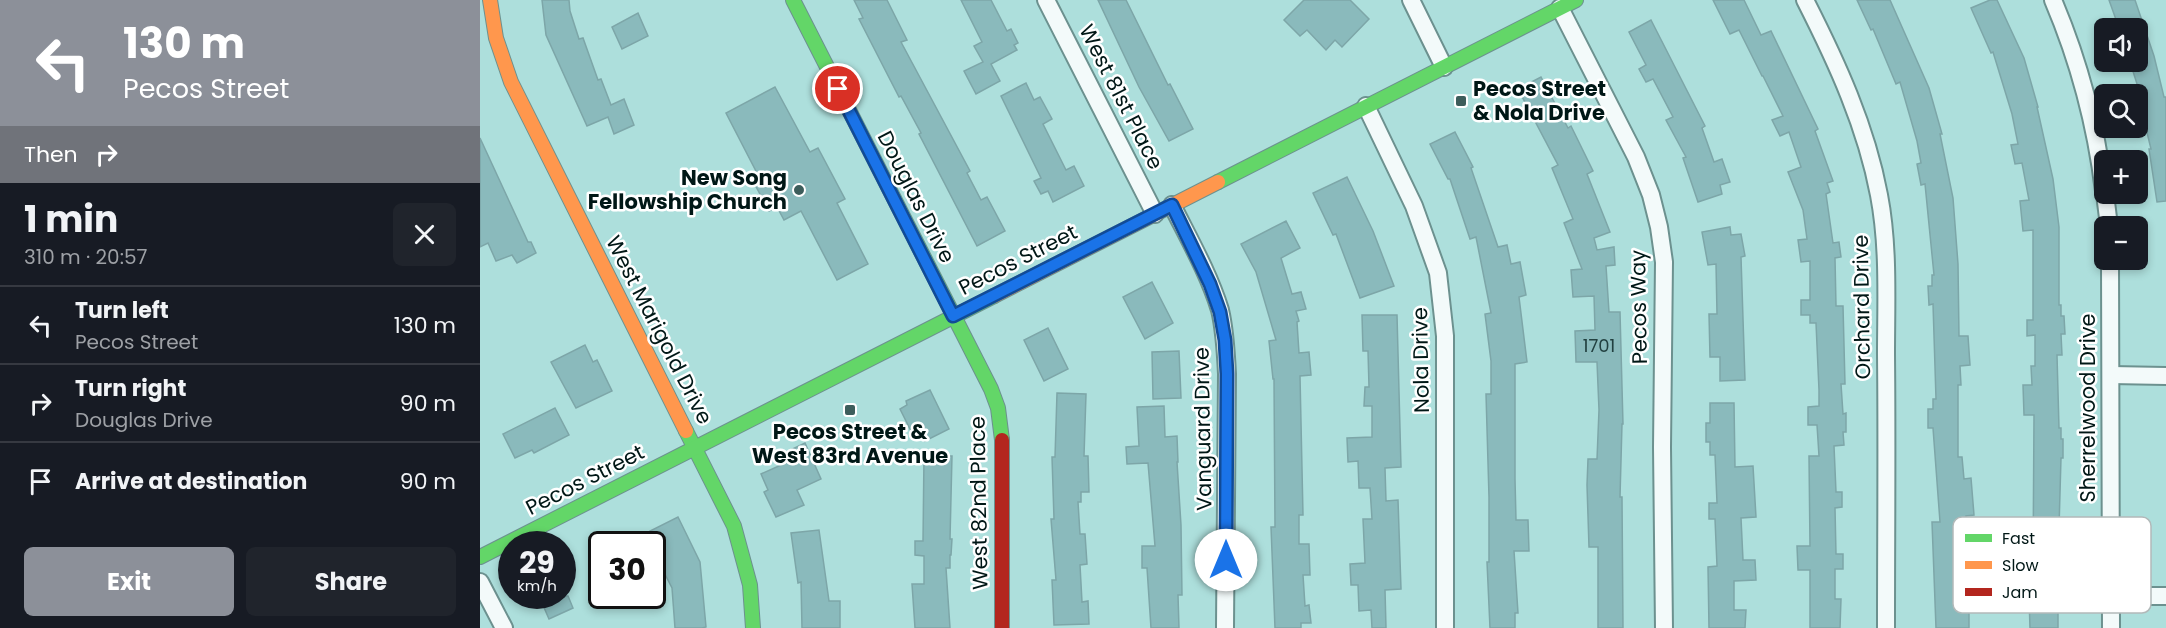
<!DOCTYPE html>
<meta charset="utf-8">
<style>
body{margin:0;font-family:Poppins,sans-serif;background:#20242c;color:#f1f3f6;height:100vh;display:flex;flex-direction:column;font-size:22px;white-space:nowrap}
*{box-sizing:border-box;margin:0}
p{font-size:20px;color:#9ea1a6}
.icon{flex:none;width:33px;height:33px;fill:none;stroke:currentColor;stroke-width:2;stroke-linecap:round;stroke-linejoin:round}
.map{position:relative;flex:1;overflow:hidden}
.sheet{display:flex;flex-direction:column;background:#171b24;width:480px}
.sheet>*{flex:none}
.guide{background:#8c9099;color:#fff;overflow:hidden}
.buttons{position:absolute;left:1614px;top:18px;display:grid;gap:12px}
.buttons a{display:grid;place-items:center;width:54px;height:54px;border-radius:9px;background:#171b24;box-shadow:0 3px 9px #0003;font-size:30px}
.speed{position:absolute;left:18px;top:531px;display:flex;gap:12px;font-size:30px;font-weight:700;text-align:center}
.speed>*{display:grid;place-content:center;width:78px;height:78px;border-radius:50%;background:#171b24;box-shadow:0 3px 9px #0003;line-height:1}
.speed small{font-size:15px;font-weight:400}
.speed .limit{border:3px solid #111;border-radius:9px;background:#fff;color:#111}
.pin{position:absolute;display:grid;place-items:center;width:51px;height:51px;color:#fff;margin:-26px;border:3px solid #fff;border-radius:50%;box-shadow:0 2px 6px #0007}
.me{position:absolute;width:66px;margin:-33px;rotate:0deg;stroke-linejoin:round;filter:drop-shadow(0 0 4px #0008)}
.turn{display:flex;align-items:center;gap:21px;height:126px;padding:0 24px;font-size:27px}
.turn .icon{width:78px;height:78px;stroke-width:2.5}
.turn b{display:block;font-size:42px;line-height:51px}
.then{display:flex;align-items:center;height:57px;padding:0 24px;background:#0003;gap:12px;font-size:22px}
.round{display:grid;place-items:center;flex:none;width:63px;height:63px;border-radius:9px;background:#20242c}
.head{display:flex;align-items:center;justify-content:space-between;height:102px;padding:0 24px}
h1{font-size:36px;font-weight:700;line-height:45px}
.primary-button{display:flex;gap:12px;margin-top:auto;padding:12px 24px}
.primary-button a{flex:1;height:69px;border-radius:9px;background:#8c9099;color:#fff;font-size:24px;font-weight:700;line-height:69px;text-align:center}
.primary-button a+a{background:#20242c;color:#f1f3f6}
ul{padding:0;list-style:none}
li{display:flex;align-items:center;gap:18px;height:78px;padding:0 24px;border-top:2px solid #363941}
li div{flex:1}
li b{display:block;font-size:22px}
li em{font-style:normal}
main{display:flex;flex:1;min-height:0}
.map>svg:first-child{display:block}
.building{fill:#8ababc;stroke:#7da6a8;stroke-width:1.5}
.lines{fill:none;stroke-linecap:round;stroke-linejoin:round}
.street-casing{stroke:#6c918f;stroke-width:20}
.fast-casing{stroke:#6c918f;stroke-width:16}
.slow-casing{stroke:#6c918f;stroke-width:16}
.jam-casing{stroke:#6c918f;stroke-width:16}
.street{stroke:#f3fafa;stroke-width:16}
.fast{stroke:#63d668;stroke-width:14}
.slow{stroke:#ff974d;stroke-width:14}
.jam{stroke:#b3261e;stroke-width:14}
.route-casing{stroke:#114b97;stroke-width:15}
.route{stroke:#1a73e8;stroke-width:10}
.poi-dot{fill:#3d5d5b;stroke:#fff;stroke-width:2}
.labels{text-anchor:middle;stroke-width:5;stroke-linejoin:round;paint-order:stroke}
.number-label{font-size:18px;fill:#224040}
.poi-label{font-size:21px;font-weight:bold;fill:#001716;stroke:#fff;text-anchor:start}
.street-label{font-size:21px;fill:#001716;stroke:#fff}
.key{fill:#fff;stroke:#b2b9b9;stroke-width:1.5}
.key-label{font-size:16px;fill:#001716}
</style>
<main>
<section class="sheet">
<div class="guide">
<div class="turn"><svg class="icon" aria-label="left" viewBox="0 0 24 24"><path d="M17 20v-9H6M10 6l-5 5 5 5"/></svg><div><b>130 m</b>Pecos Street</div></div>
<div class="then">Then<svg class="icon" aria-label="right" viewBox="0 0 24 24"><path d="M7 20v-9h11M14 6l5 5-5 5"/></svg></div>
</div>
<div class="head"><div><h1>1 min</h1><p>310 m · 20:57</p></div><a class="round"><svg class="icon" aria-label="close" viewBox="0 0 24 24"><path d="M6 6l12 12M18 6L6 18"/></svg></a></div>
<ul>
<li><svg class="icon" aria-label="left" viewBox="0 0 24 24"><path d="M17 20v-9H6M10 6l-5 5 5 5"/></svg><div><b>Turn left</b><p>Pecos Street</p></div><em>130 m</em></li>
<li><svg class="icon" aria-label="right" viewBox="0 0 24 24"><path d="M7 20v-9h11M14 6l5 5-5 5"/></svg><div><b>Turn right</b><p>Douglas Drive</p></div><em>90 m</em></li>
<li><svg class="icon" aria-label="arrive" viewBox="0 0 24 24"><path d="M6 21V4h12l-3 4 3 4H6"/></svg><div><b>Arrive at destination</b></div><em>90 m</em></li>
</ul>
<div class="primary-button"><a>Exit</a><a>Share</a></div>
</section>
<div class="map">
<svg width="1686" height="628" viewBox="0 0 1686 628">
<rect width="100%" height="100%" fill="#addfdc"/>
<g class="building">
<polygon points="62,0 89,0 90,11 99,39 103,38 118,80 121,79 131,105 144,99 154,125 134,134 128,117 107,126 66,35"/>
<polygon points="374,0 407,0 427,40 421,42 490,171 487,173 501,200 507,197 525,231 497,246 439,134 441,133 421,96 419,97 379,19 383,18"/>
<polygon points="481,0 511,0 527,31 531,29 538,43 534,45 537,50 511,64 520,81 496,94 484,71 503,62 494,46 502,42"/>
<polygon points="618,0 646,0 688,85 690,84 713,129 689,141 659,87"/>
<polygon points="824,0 870,0 889,19 862,47 855,40 846,50 827,30 820,36 804,20"/>
<polygon points="1233,0 1264,0 1281,35 1291,31 1338,129 1335,131 1353,181 1347,183 1350,192 1346,194 1353,243 1359,242 1361,257 1355,258 1356,306 1363,306 1365,384 1361,384 1363,414 1366,413 1366,432 1363,432 1364,445 1354,446 1356,492 1362,492 1362,507 1355,508 1356,554 1363,554 1363,569 1355,569 1355,599 1361,599 1360,628 1330,628 1330,570 1318,570 1317,546 1330,546 1329,456 1339,456 1337,425 1328,425 1328,407 1339,406 1339,390 1336,323 1330,323 1330,315 1321,315 1321,300 1330,300 1330,261 1321,262 1318,240 1327,239 1323,210 1308,172 1321,167 1309,132 1300,136 1292,120 1303,116 1283,76 1282,76 1259,30 1250,34"/>
<polygon points="1377,0 1410,0 1449,88 1462,134 1460,134 1473,198 1478,264 1479,336 1488,336 1490,365 1480,366 1481,385 1478,385 1478,457 1482,457 1484,479 1491,478 1494,515 1486,516 1488,558 1482,558 1483,598 1489,598 1489,628 1456,628 1452,522 1460,522 1453,428 1448,428 1448,409 1453,409 1453,399 1456,399 1453,304 1449,305 1448,286 1452,286 1452,275 1454,275 1445,184 1441,185 1437,164 1441,163 1437,141 1420,82 1416,84 1393,29 1391,30"/>
<polygon points="1510,0 1517,0 1544,58 1558,107 1557,107 1573,179 1579,227 1579,305 1581,305 1581,316 1584,316 1585,334 1581,334 1582,355 1577,355 1579,428 1581,428 1581,439 1583,439 1583,458 1581,458 1578,563 1583,563 1583,581 1578,581 1578,628 1550,628 1549,597 1541,597 1541,569 1553,569 1554,415 1544,415 1543,385 1552,385 1551,366 1555,366 1555,335 1547,336 1547,320 1553,320 1553,230 1543,231 1540,201 1549,200 1542,163 1535,164 1531,145 1538,144 1532,114 1513,52 1511,53 1491,8"/>
<polygon points="1629,0 1655,0 1674,56 1684,97 1686,97 1686,201 1677,202 1669,149 1671,149 1656,87 1658,87 1650,62 1658,62 1658,28 1639,28"/>
<polygon points="158,13 168,36 142,49 132,27"/>
<polygon points="1171,20 1225,126 1222,128 1234,162 1242,159 1250,182 1240,185 1242,194 1218,202 1203,158 1206,157 1186,120 1193,117 1173,79 1166,82 1159,69 1166,65 1149,32"/>
<polygon points="1061,77 1088,128 1091,126 1113,171 1107,174 1130,232 1114,238 1117,250 1134,247 1135,265 1126,266 1129,312 1140,312 1143,424 1142,424 1140,497 1142,497 1143,628 1118,628 1118,547 1109,547 1107,485 1108,459 1117,459 1119,410 1117,362 1096,362 1095,331 1115,330 1114,296 1093,297 1091,270 1102,269 1084,223 1093,219 1072,168 1078,165 1038,89"/>
<polygon points="546,83 554,100 560,97 572,119 563,124 586,170 594,166 604,186 573,202 568,191 561,194 554,181 561,178 521,96"/>
<polygon points="295,87 330,152 338,148 365,199 357,203 388,264 357,280 321,211 304,220 297,207 289,211 273,181 279,177 246,113"/>
<polygon points="975,132 993,167 991,168 1018,247 1027,245 1031,264 1040,262 1046,295 1039,297 1047,362 1035,364 1035,479 1036,520 1048,520 1049,551 1034,551 1038,613 1035,613 1035,628 1010,628 1007,562 1009,562 1009,497 1006,394 1011,394 1011,361 1005,314 1011,313 996,237 990,239 970,179 968,179 950,144"/>
<polygon points="0,138 48,242 51,242 56,253 37,263 32,255 16,261 8,243 0,247"/>
<polygon points="867,177 893,231 914,286 880,298 856,234 853,235 833,193"/>
<polygon points="806,221 820,248 801,258 812,294 821,292 826,309 816,311 819,321 817,322 819,353 829,352 831,375 820,376 823,515 819,515 819,544 829,544 830,575 823,575 825,606 829,605 831,623 821,623 821,628 795,628 791,527 795,527 794,379 793,379 789,341 796,340 776,272 761,244"/>
<polygon points="1250,227 1251,235 1261,234 1265,256 1261,257 1265,380 1240,381 1240,357 1230,357 1229,314 1237,314 1236,264 1228,265 1222,232"/>
<polygon points="672,282 693,323 665,339 643,297"/>
<polygon points="882,315 917,315 921,467 905,468 906,501 918,500 921,589 905,590 906,628 892,628 891,610 879,611 878,585 871,585 870,564 885,563 883,519 892,519 890,488 879,488 878,461 868,462 867,438 892,437 892,406 884,406 885,387 889,387 888,351 883,351"/>
<polygon points="568,328 588,369 564,381 544,340"/>
<polygon points="105,345 113,362 117,360 132,391 96,408 71,362"/>
<polygon points="699,351 701,398 673,399 672,352"/>
<polygon points="450,390 469,429 445,441 445,430 433,435 420,409 427,405 426,401"/>
<polygon points="577,393 606,394 604,456 608,456 609,492 601,492 601,502 598,502 600,534 605,534 607,564 600,565 602,602 608,601 609,624 574,625 572,580 576,580 571,519 574,519 572,457 575,457"/>
<polygon points="1230,403 1254,403 1255,467 1273,466 1276,517 1261,518 1263,560 1275,560 1276,580 1254,581 1254,610 1266,610 1265,628 1229,628 1228,567 1237,566 1235,519 1229,519 1229,503 1237,503 1235,455 1230,455 1230,442 1226,442 1226,423 1230,423"/>
<polygon points="684,406 685,437 697,436 698,462 697,462 701,525 702,595 698,595 699,628 671,628 667,568 662,568 662,546 675,546 668,463 647,464 646,447 659,446 657,407"/>
<polygon points="75,408 89,435 54,453 52,450 35,458 23,434"/>
<polygon points="325,443 341,479 317,490 324,505 296,517 284,492 288,490 281,474 310,461 306,452"/>
<polygon points="444,456 472,456 470,539 472,539 471,555 470,555 470,568 466,568 470,628 435,628 432,584 444,584 444,556 435,555 435,541 443,541"/>
<polygon points="198,517 220,562 226,627 222,628 195,628 192,588 172,549 172,544 169,541 174,538 170,531"/>
<polygon points="339,530 349,601 360,601 360,628 322,628 321,582 318,583 311,533"/>
<polygon points="59,596 88,596 93,608 69,619"/>
</g>
<g class="lines">
<defs>
<g id="street">
<polyline points="566,0 675,214"/>
<polyline points="931,0 964,67"/>
<path d="M1325,0C1357,63 1386,126 1399,195C1409,247 1406,302 1406,354C1407,446 1406,537 1406,628"/>
<path d="M1573,0C1599,61 1616,126 1624,191"/>
<polyline points="1080,8 1156,157 1171,195 1179,227 1184,262 1182,447 1184,628"/>
<polyline points="886,106 934,206 958,273 965,336 965,628"/>
<polyline points="1625,194 1629,226"/>
<path d="M692,205C709,239 729,274 740,310C745,331 746,353 747,374L745,628"/>
<polyline points="1630,260 1631,628"/>
<polyline points="1631,375 1686,376"/>
<polyline points="0,582 24,628"/>
<polyline points="1631,596 1686,596"/>
</g>
<g id="fast">
<polyline points="313,0 511,389 518,408 522,440"/>
<polyline points="738,182 1096,0"/>
<polyline points="206,431 254,526 270,585 273,628"/>
<polyline points="0,557 514,296"/>
</g>
<g id="slow">
<polyline points="10,0 16,38 31,82 206,431"/>
<polyline points="514,296 738,182"/>
</g>
<polyline id="jam" points="522,440 522,628"/>
</defs>
<use href="#street" class="street-casing"/>
<use href="#fast" class="fast-casing"/>
<use href="#slow" class="slow-casing"/>
<use href="#jam" class="jam-casing"/>
<use href="#street" class="street"/>
<use href="#fast" class="fast"/>
<use href="#slow" class="slow"/>
<use href="#jam" class="jam"/>
</g>
<g class="lines">
<defs>
<polyline id="route" points="358,89 473,316 692,205 730,284 740,312 745,340 747,374 746,560"/>
</defs>
<use href="#route" class="route-casing"/>
<use href="#route" class="route"/>
</g>
<g class="poi-dot">
<rect x="975" y="95" width="12" height="12" rx="3"/>
<circle cx="319" cy="190" r="6"/>
<rect x="364" y="404" width="12" height="12" rx="3"/>
</g>
<g class="labels">
<g class="number-label">
<text x="1119" y="352">1701</text>
</g>
<g class="poi-label">
<text x="993" y="96">Pecos Street<tspan x="993" dy="24">&amp; Nola Drive</tspan></text>
<text x="307" y="185" text-anchor="end">New Song<tspan x="307" dy="24">Fellowship Church</tspan></text>
<text x="370" y="439" text-anchor="middle">Pecos Street &amp;<tspan x="370" dy="24">West 83rd Avenue</tspan></text>
</g>
<g class="street-label">
<text transform="translate(641 97) rotate(63)" y="7">West 81st Place</text>
<text transform="translate(436 197) rotate(63)" y="7">Douglas Drive</text>
<text transform="translate(538 260) rotate(-27)" y="7">Pecos Street</text>
<text transform="translate(1159 307) rotate(-91)" y="7">Pecos Way</text>
<text transform="translate(1382 307) rotate(-91)" y="7">Orchard Drive</text>
<text transform="translate(179 330) rotate(63)" y="7">West Marigold Drive</text>
<text transform="translate(941 360) rotate(-91)" y="7">Nola Drive</text>
<text transform="translate(1608 408) rotate(-90)" y="7">Sherrelwood Drive</text>
<text transform="translate(723 429) rotate(-91)" y="7">Vanguard Drive</text>
<text transform="translate(105 480) rotate(-27)" y="7">Pecos Street</text>
<text transform="translate(499 503) rotate(-91)" y="7">West 82nd Place</text>
</g>
</g>
<rect x="1473" y="517" width="198" height="96" rx="9" class="key"/>
<rect x="1485" y="534" width="27" height="8" fill="#63d668"/>
<rect x="1485" y="561" width="27" height="8" fill="#ff974d"/>
<rect x="1485" y="588" width="27" height="8" fill="#b3261e"/>
<g class="key-label">
<text x="1522" y="544">Fast</text>
<text x="1522" y="571">Slow</text>
<text x="1522" y="598">Jam</text>
</g>
</svg>
<div class="buttons">
<a><svg class="icon" aria-label="sound" viewBox="0 0 24 24"><path d="M4 9h4l5-4v14l-5-4H4zM17 9q2 3 0 6"/></svg></a>
<a><svg class="icon" aria-label="search" viewBox="0 0 24 24"><circle cx="10" cy="10" r="6"/><path d="M15 15l6 6"/></svg></a>
<a>+</a>
<a>−</a>
</div>
<div class="speed"><div>29<small>km/h</small></div><div class="limit">30</div></div>
<div class="pin" style="left:358px;top:89px;background:#d93025"><svg class="icon" aria-label="arrive" viewBox="0 0 24 24"><path d="M6 21V4h12l-3 4 3 4H6"/></svg></div>
<svg class="me" style="left:746px;top:560px" viewBox="-20 -20 40 40"><circle r="19" fill="#fff"/><path d="M0-13L10 11 0 6-10 11z" fill="#1a73e8"/></svg>
</div>
</main>
